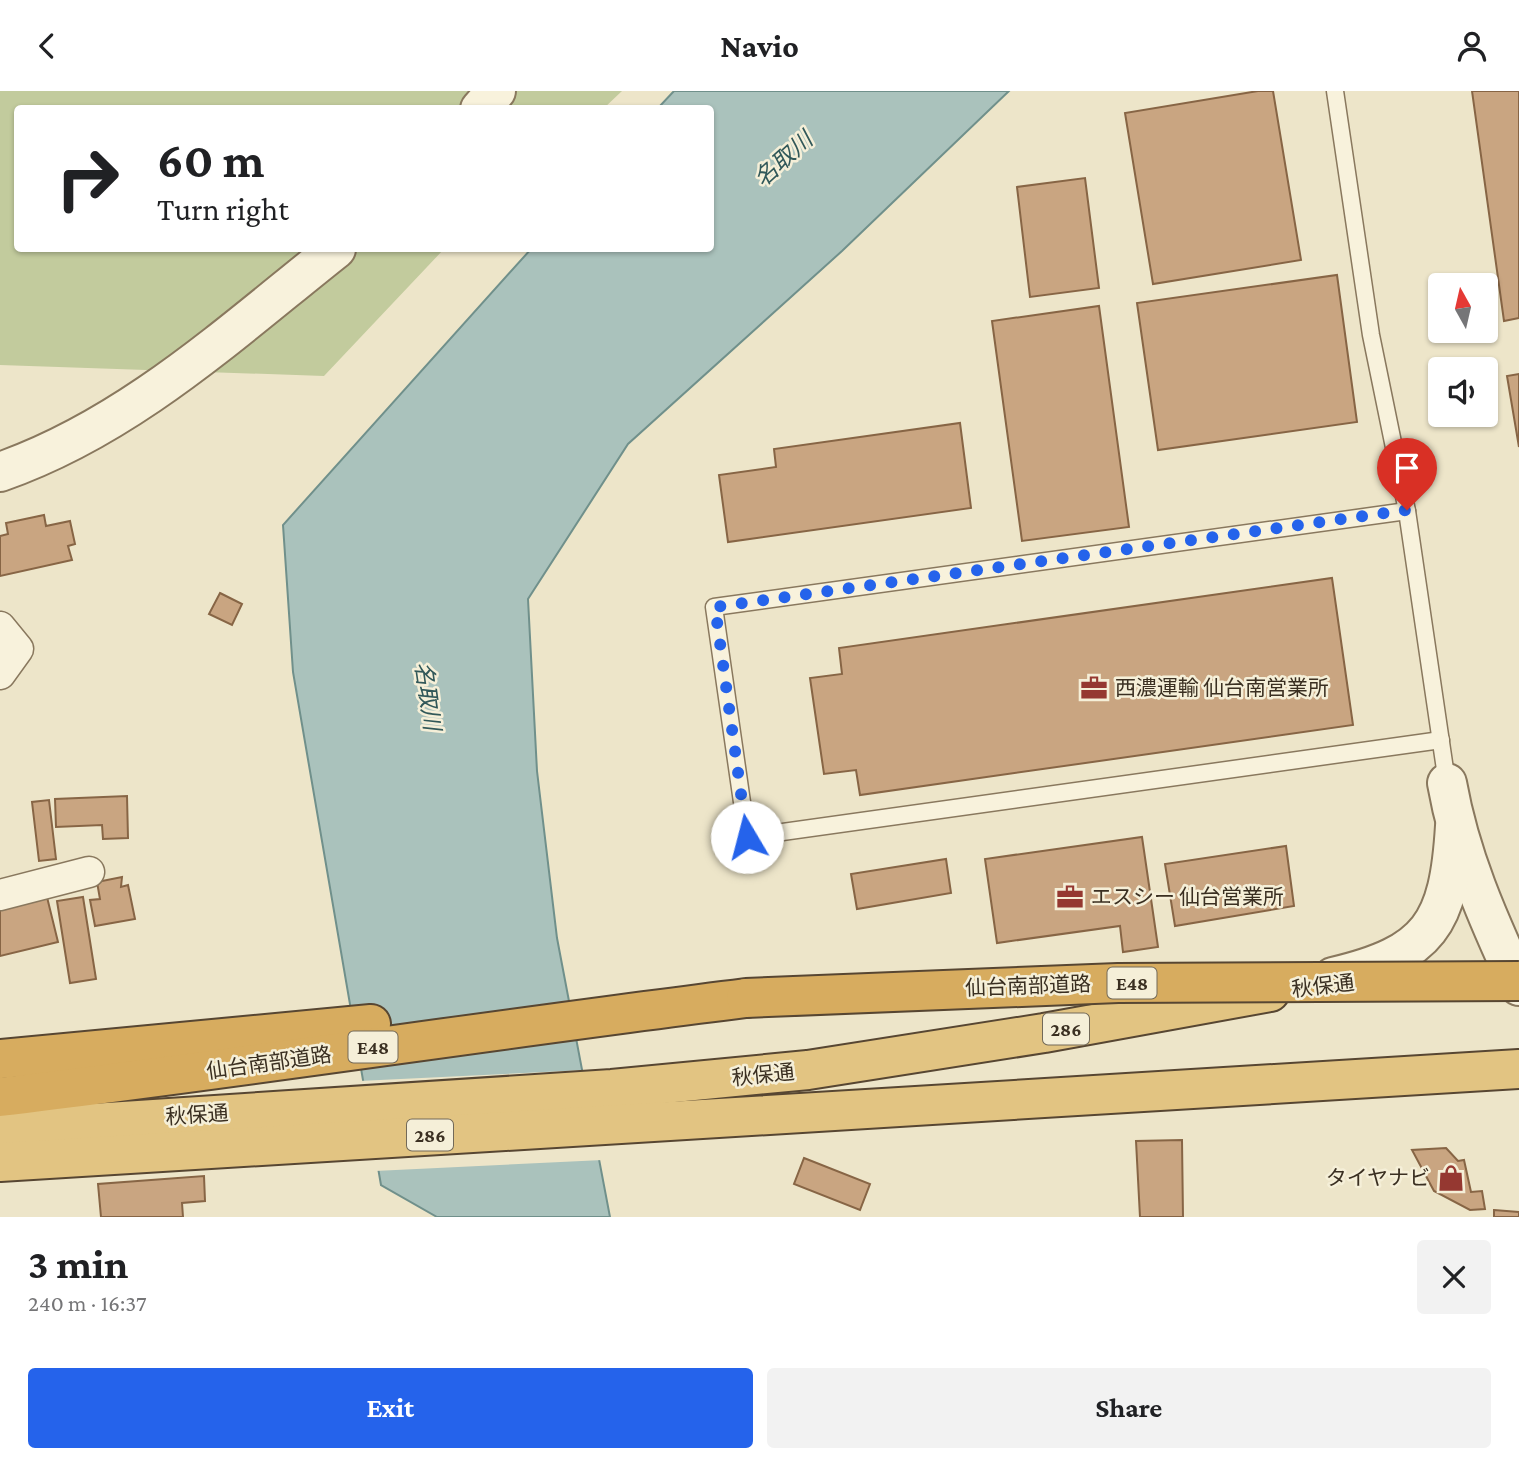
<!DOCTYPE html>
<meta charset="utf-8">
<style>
body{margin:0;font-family:"Crimson Pro","Noto Sans JP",serif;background:#f2f2f2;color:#202124;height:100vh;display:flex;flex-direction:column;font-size:26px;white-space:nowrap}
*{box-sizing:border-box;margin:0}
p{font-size:23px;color:#757577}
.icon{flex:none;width:38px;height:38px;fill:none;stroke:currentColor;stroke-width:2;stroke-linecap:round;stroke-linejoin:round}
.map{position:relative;height:1126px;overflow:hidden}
.details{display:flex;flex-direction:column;background:#fff;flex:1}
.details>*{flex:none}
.hud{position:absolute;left:14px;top:14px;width:700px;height:147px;border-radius:7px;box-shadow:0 2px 5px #0004;background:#fff;color:#202124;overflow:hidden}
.needle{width:46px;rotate:352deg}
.tools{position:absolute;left:1428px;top:182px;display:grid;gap:14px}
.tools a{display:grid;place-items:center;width:70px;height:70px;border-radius:7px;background:#fff;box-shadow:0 2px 5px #0004;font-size:35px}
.pin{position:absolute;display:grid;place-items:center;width:60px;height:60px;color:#fff;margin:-72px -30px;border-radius:50% 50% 50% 0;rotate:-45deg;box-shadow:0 0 7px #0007}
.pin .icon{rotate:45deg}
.me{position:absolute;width:77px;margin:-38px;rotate:352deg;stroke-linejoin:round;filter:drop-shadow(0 0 5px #0008)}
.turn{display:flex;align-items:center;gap:24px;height:147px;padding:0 28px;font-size:32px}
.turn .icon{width:91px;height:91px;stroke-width:2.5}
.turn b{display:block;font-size:49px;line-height:60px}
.round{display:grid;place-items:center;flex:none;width:74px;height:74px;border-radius:7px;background:#f2f2f2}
.headline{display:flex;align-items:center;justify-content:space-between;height:119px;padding:0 28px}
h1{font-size:42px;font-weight:700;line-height:52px}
.action{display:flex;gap:14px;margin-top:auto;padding:14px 28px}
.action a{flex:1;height:80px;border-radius:7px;background:#2563eb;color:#fff;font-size:28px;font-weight:700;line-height:80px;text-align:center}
.action a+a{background:#f2f2f2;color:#202124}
header{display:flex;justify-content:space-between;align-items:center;height:91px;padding:0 28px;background:#fff;font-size:32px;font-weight:700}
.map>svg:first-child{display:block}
.green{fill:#c2cb9d}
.water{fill:#aac2bc;stroke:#70908b;stroke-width:2}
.pier{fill:#ede5c9}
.building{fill:#c9a581;stroke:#876545;stroke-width:2}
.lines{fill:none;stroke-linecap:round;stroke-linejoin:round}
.service-casing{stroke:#89785e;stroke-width:19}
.minor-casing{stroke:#89785e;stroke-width:33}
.tertiary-casing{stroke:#89785e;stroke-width:42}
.trunk-casing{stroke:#574632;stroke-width:42}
.motorway-casing{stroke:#574632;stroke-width:42}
.service{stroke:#f8f2dc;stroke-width:16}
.minor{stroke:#f8f2dc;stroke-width:30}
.tertiary{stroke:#f8f2dc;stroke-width:38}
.trunk{stroke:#e2c482;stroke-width:38}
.motorway{stroke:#d7ac5f;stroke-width:38}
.motorway-bridge-casing{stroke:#574632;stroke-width:42;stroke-linecap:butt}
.motorway-bridge{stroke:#d7ac5f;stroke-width:38}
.route{stroke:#2563eb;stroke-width:12;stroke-dasharray:0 21.6}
.labels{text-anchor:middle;stroke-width:5;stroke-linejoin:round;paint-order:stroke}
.shield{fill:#f5efd8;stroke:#726958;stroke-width:2}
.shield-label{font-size:19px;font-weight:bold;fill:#3a2f21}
.poi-label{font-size:21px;fill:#3a2f21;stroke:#f5efd8;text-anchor:start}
.street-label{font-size:21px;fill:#3a2f21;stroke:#f5efd8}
.water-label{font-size:23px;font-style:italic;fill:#315859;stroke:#f5efd8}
</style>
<header><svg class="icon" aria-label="back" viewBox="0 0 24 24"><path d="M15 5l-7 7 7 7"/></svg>Navio<svg class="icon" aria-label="person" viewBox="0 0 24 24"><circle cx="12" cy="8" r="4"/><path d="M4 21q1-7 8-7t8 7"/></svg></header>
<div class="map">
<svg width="1519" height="1126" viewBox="0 0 1519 1126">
<rect width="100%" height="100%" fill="#ede5c9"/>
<polygon class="green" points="0,0 622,0 603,18 18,18 18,158 444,158 324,285 0,274"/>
<polygon class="water" points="674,0 1009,0 842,160 628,353 528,508 537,680 557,847 610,1126 437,1126 381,1094 293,581 283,434 531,158 710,158 710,18 658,17"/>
<polygon class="pier" points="585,979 603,1069 375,1080 359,990"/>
<g class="building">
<polygon points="1258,0 1273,0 1301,169 1153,193 1125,22"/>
<polygon points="1472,0 1519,0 1519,227 1504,230"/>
<polygon points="1085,87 1099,197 1030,206 1017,96"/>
<polygon points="1337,184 1357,331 1158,359 1137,212"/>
<polygon points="1099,215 1129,436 1022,450 992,230"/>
<polygon points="1519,283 1519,356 1507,285"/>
<polygon points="960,332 971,417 728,451 719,384 776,376 774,358"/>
<polygon points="44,424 46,435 70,430 75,453 68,455 72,469 0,485 0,445 8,443 6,432"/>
<polygon points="1332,487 1353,634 860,704 856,679 824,683 810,587 842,583 839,557"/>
<polygon points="220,502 242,513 232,534 209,523"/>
<polygon points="127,705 128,747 103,748 102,734 56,736 55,708"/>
<polygon points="49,709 56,768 39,770 32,711"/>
<polygon points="1142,746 1158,856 1123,861 1120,835 997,852 985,768"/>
<polygon points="1286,755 1294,815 1175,835 1165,773"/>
<polygon points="946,768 951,802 857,818 851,783"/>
<polygon points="122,786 121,796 128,794 135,828 95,835 90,809 100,808 97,791"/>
<polygon points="46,802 58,851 0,865 0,814"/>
<polygon points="83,806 96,888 70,892 57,810"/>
<polygon points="1182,1049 1183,1126 1140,1126 1136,1050"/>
<polygon points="1446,1057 1458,1070 1464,1069 1471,1101 1482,1100 1485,1118 1470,1119 1434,1100 1412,1059"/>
<polygon points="804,1067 870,1093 860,1119 794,1093"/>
<polygon points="204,1085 205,1110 182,1112 183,1126 101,1126 98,1093"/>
<polygon points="1494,1119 1519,1121 1519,1126 1494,1126"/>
</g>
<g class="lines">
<defs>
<g id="service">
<polyline points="1335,0 1371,244 1407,420 1447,692"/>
<polyline points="1407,420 714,516 747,746 1441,649"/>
</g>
<g id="minor">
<polyline points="0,536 18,558 0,583"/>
<polyline points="0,804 89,781"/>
</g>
<g id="tertiary">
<polyline points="480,18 496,0"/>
<path d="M0,381C129,336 231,241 336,158"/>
<path d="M1447,692C1460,765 1488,828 1519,895"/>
<path d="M1333,886C1430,863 1449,833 1455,735"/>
</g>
<g id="trunk">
<polyline points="0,1038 612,998 808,979 1044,942 1270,901"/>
<polyline points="0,1071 1519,978"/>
</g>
<g id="motorway">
<polyline points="0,968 371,933"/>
<path d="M0,1006C249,976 497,938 746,907"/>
</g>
</defs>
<use href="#service" class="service-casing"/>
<use href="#minor" class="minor-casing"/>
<use href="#tertiary" class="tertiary-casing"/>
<use href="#trunk" class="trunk-casing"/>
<use href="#motorway" class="motorway-casing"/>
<use href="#service" class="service"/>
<use href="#minor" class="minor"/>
<use href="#tertiary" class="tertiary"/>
<use href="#trunk" class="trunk"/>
<use href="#motorway" class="motorway"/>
<defs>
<polyline id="motorway-bridge" points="746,907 1118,892 1519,890"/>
</defs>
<use href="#motorway-bridge" class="motorway-bridge-casing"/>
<use href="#motorway-bridge" class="motorway-bridge"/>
</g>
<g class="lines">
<polyline class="route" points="747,746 715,516 1407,419"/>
</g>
<defs>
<symbol id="office-bare" viewBox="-9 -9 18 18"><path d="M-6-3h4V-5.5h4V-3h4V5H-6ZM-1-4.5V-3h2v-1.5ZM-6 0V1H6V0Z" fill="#953831" stroke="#f5efd8" stroke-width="2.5" paint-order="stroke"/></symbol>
<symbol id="shop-bare" viewBox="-9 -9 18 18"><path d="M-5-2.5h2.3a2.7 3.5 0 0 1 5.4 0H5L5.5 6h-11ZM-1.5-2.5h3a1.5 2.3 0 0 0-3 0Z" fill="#953831" stroke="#f5efd8" stroke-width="2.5" paint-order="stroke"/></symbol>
</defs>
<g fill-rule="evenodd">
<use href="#office-bare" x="1075" y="578" width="38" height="38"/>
<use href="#office-bare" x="1051" y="787" width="38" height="38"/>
<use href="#shop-bare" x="1432" y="1068" width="38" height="38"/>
</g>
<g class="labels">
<g class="shield">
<rect x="1107.5" y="876.5" width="49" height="31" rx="5"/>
<rect x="1043" y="922.5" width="46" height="31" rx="5"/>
<rect x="348.5" y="940.5" width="49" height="31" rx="5"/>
<rect x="407" y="1028.5" width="46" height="31" rx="5"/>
</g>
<g class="shield-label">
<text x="1132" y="899">E48</text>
<text x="1066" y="945">286</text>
<text x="373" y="963">E48</text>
<text x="430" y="1051">286</text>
</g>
<g class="poi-label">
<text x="1115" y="604">西濃運輸 仙台南営業所</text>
<text x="1091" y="813">エスシー 仙台営業所</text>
<text x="1430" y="1094" text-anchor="end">タイヤナビ</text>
</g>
<g class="street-label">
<text transform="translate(1028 895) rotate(-2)" y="7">仙台南部道路</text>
<text transform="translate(1323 895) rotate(-7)" y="7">秋保通</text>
<text transform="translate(269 972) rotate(-8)" y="7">仙台南部道路</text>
<text transform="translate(763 984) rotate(-6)" y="7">秋保通</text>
<text transform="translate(197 1024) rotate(-4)" y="7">秋保通</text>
</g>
<g class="water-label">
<text transform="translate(783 68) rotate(-42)" y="8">名取川</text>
<text transform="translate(428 605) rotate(82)" y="8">名取川</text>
</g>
</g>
</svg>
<div class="tools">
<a><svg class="needle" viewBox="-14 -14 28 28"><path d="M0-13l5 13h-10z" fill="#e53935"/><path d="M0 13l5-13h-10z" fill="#757577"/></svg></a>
<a><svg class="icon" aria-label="sound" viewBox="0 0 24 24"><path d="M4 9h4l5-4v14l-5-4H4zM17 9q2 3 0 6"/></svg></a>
</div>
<div class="pin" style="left:1407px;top:419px;background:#d93025"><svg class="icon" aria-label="arrive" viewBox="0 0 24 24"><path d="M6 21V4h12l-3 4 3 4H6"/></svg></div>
<svg class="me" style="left:747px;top:746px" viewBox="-20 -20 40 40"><circle r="19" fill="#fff"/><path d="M0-13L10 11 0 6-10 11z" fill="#2563eb"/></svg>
<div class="hud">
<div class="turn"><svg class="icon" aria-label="right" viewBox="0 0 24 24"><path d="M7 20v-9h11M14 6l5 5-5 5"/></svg><div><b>60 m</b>Turn right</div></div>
</div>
</div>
<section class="details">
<div class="headline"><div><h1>3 min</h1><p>240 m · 16:37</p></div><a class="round"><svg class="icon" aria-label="close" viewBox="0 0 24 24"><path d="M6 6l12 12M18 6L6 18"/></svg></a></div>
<div class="action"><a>Exit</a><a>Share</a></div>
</section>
